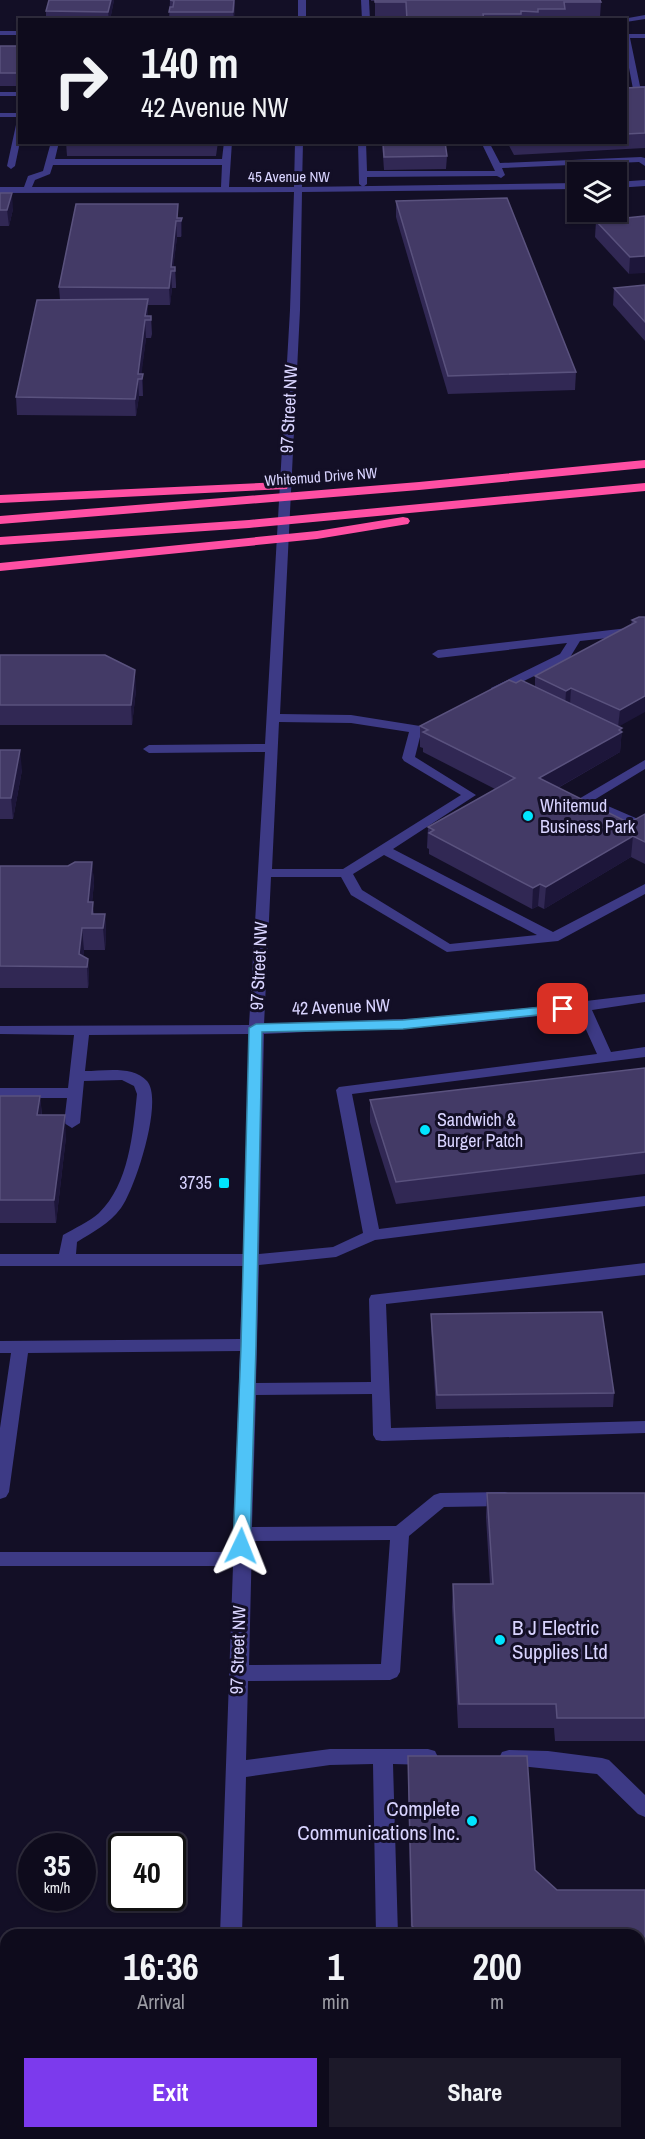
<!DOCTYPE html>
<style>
body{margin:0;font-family:"Archivo Narrow",sans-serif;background:#1c1929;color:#f1f3f6;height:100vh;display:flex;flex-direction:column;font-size:22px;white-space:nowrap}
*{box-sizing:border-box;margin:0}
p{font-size:20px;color:#9b9ba3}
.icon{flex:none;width:33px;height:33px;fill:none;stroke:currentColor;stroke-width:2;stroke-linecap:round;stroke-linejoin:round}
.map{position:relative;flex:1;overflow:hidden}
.sheet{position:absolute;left:0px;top:1929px;width:645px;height:210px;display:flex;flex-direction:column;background:#0e0b1c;border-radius:18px 18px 0 0;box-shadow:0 2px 4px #0004,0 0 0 2px #2e2b3b}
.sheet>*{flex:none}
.guide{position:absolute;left:18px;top:18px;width:609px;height:126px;border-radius:0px;box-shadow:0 2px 4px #0004,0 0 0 2px #2e2b3b;background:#0e0b1c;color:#f1f3f6;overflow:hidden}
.tools{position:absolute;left:567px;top:162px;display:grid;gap:12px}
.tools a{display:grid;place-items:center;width:60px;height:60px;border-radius:0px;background:#0e0b1c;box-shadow:0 2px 4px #0004,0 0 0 2px #2e2b3b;font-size:30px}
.speed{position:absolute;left:18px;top:1833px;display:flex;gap:12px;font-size:30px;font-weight:700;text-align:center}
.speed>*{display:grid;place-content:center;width:78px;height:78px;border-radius:50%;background:#0e0b1c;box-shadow:0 2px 4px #0004,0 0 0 2px #2e2b3b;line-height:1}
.speed small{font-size:15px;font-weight:400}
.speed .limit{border:3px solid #111;border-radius:9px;background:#fff;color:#111}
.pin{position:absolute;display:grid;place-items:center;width:51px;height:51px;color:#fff;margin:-26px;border-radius:12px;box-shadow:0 3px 9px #0006}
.me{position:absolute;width:66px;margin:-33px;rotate:2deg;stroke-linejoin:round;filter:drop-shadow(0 0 4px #0008)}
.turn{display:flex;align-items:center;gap:21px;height:126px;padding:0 24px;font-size:27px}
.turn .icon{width:78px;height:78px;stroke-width:2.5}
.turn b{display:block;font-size:42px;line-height:51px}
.eta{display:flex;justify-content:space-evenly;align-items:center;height:102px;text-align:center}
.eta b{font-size:36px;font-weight:800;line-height:42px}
.button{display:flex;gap:12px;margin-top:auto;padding:12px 24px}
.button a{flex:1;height:69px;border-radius:0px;background:#7c3aed;color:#fff;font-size:24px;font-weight:800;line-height:69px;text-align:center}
.button a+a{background:#1c1929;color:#f1f3f6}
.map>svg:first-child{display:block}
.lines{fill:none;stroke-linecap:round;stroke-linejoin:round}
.minor{fill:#3d3a85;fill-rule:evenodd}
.highway{fill:#ff4fa3;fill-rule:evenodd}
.wall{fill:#312854}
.shaded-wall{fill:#1d163a}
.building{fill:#433a66;stroke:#5a527e;stroke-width:1.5}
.route{fill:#4fc3f7;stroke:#337fa1;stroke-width:1.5}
.poi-dot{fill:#00e5ff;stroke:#130f26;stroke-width:2}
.labels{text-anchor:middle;stroke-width:6;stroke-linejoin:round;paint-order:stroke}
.far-street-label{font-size:15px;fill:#d9d4ff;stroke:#130f26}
.street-label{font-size:18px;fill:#d9d4ff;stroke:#130f26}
.poi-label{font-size:18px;fill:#d9d4ff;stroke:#130f26;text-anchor:start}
.near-poi-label{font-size:21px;fill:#d9d4ff;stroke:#130f26;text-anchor:start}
</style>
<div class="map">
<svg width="645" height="2139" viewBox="0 0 645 2139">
<rect width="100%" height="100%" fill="#130f26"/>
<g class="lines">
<g class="minor">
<rect x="298" y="0" width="8" height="20"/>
<polygon points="361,0 369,0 370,20 362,20"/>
<polygon points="645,15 645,19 626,22 626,20 617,20"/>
<rect x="0" y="31" width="20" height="4"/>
<polygon points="626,34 645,34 645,38 630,38 640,86 645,86 645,90 637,91 633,89 626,52"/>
<rect x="0" y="92" width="20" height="4"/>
<rect x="0" y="113" width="20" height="4"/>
<polygon points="20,123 20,142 15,166 11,169 7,166 16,125"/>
<path d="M51,142H59L55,159H222L224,142H232L229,187H294L295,142H303L302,187L578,183V189L302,192L300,310L280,714L351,715L420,726L422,729L415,757L476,795L393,849L553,932L645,884V894L558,941L447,952L351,895L341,877H271L264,1025L451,1017L645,994V1002L592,1010L611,1052L645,1047V1057L352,1094L379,1229L645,1196V1206L375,1240L336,1257L259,1265L256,1383L371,1382L369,1299L371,1295L645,1263V1275L386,1304L391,1428L645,1421V1433L382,1441L376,1440L373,1435L372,1394L256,1395L252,1527L396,1526L434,1495L440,1493L505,1492L511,1494L514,1499L511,1504L505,1506L444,1507L409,1536L400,1672L397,1677L390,1680L248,1681L246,1760L330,1749H428L435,1751L438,1757L435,1763L428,1765L393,1764L398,1935H376L373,1764L330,1765L246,1777L242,1935H220L233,1566H0V1552H233L232,1534L234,1530L240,1351L28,1353L9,1492L6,1497L0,1499V1428L11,1353H0V1341L240,1339L243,1266H0V1254H59L63,1235C75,1228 89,1222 99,1213C129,1184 133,1133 137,1094L134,1086L122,1080L84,1081L80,1123L72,1128L64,1123L67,1098H0V1088H68L74,1035L0,1034V1026L249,1025L265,752L149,753L143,749L149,745L265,744L290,310L294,192L0,193V187H24L28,176L43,171ZM53,165H222L221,187H32L35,180L50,174ZM279,722L351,723L409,732L402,758L404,761L461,795L343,869H272ZM384,855L537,935L450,944L362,890L353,874ZM578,1012L597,1054L339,1087L336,1090L363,1233L333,1247L259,1254L264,1034L451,1025ZM249,1034L243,1254H76L77,1242C93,1232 109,1224 121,1208C135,1189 164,1100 147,1081C133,1065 103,1071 85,1071L89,1035ZM390,1540L381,1664L249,1665L252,1541Z"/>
<polygon points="358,142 366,142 367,171 495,171 481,142 489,142 500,163 641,157 645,158 645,166 639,162 502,168 505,175 501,178 497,176 367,177 367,184 363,187 359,184"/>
<polygon points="645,180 645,186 616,188 616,182"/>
<polygon points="645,626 645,634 580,641 569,659 495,695 491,694 491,688 560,654 567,643 438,658 432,654 438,650"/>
<polygon points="645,760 645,769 594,800 638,819 645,816 644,827 634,827 577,800"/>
<polygon points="509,1750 548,1751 602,1758 609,1760 645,1795 645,1817 638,1814 597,1774 502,1764 499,1758 502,1752"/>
<rect x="639" y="2066" width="6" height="20"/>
<rect x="215" y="2133" width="22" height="6"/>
</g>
<g class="highway">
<polygon points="645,460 645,468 419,490 0,524 0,516 419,482"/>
<polygon points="282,482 288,486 287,489 0,503 0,495"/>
<polygon points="645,483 645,491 249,528 0,545 0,537 249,520"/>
<polygon points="403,517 408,518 410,521 408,524 317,539 0,571 0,563 317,531"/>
</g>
</g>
<g class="wall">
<polygon points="49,0 114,0 110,20 46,20 46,11"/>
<polygon points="170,0 235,0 234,20 169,20"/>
<polygon points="371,0 600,0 601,2 600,17 565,16 565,20 406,20 406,16 375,16 375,1 371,1"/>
<rect x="0" y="46" width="20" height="40"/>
<polygon points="645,87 645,148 514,155 507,142 626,142 626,88"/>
<polygon points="66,142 218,142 216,156 67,156"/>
<polygon points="382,142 445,142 447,156 446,169 384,170"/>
<polygon points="0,193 13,209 9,226 0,226"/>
<polygon points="396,201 576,372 575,390 448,394 396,217"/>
<polygon points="645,216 629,274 595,237 596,221"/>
<polygon points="179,218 182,218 182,234 181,237 177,237 173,267 175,267 176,284 176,288 172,288 170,305 148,305 148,316 151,316 152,334 151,338 146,338 141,374 143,374 143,396 139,396 136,416 17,415 16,397 60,300 59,287"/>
<polygon points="645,285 645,341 613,305 614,288"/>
<polygon points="639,617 619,727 622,728 620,752 558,788 629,823 645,814 645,864 631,857 544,909 538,906 532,909 429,854 429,849 427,848 428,827 495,789 423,752 423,748 420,747 420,726 516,683 535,687 535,676 631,625 632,620"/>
<polygon points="0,655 136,690 132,725 0,725"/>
<polygon points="0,750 22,770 13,819 0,819"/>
<polygon points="92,862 94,883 92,902 94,914 105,914 106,935 105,950 84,950 83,956 88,959 89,981 88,988 0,988 0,866 68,866"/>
<polygon points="645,1068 645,1174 396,1204 370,1122 370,1100"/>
<polygon points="0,1096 40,1096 42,1115 66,1137 56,1223 0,1223"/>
<polygon points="431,1314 614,1393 613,1407 436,1409 431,1328"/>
<polygon points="487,1493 645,1493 645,1741 555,1741 554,1728 458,1728 452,1607 453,1584 490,1584 486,1517"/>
<polygon points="408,1756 557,1890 645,1890 645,2042 639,2042 639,1935 411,1935 408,1779"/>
</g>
<g class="shaded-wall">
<polygon points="111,0 114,0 110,20 109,20 108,12"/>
<polygon points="234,0 235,0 233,20 233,12"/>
<polygon points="12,193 13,209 9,226 7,210"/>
<polygon points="182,218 182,234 181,237 181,221"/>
<polygon points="176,221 177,237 173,271 171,271 172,288 170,305 169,288"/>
<polygon points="645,256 645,273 629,274 630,257"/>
<polygon points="148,299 148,316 145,316"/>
<polygon points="145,320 146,338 141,379 138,374"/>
<polygon points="143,374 143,396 142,379"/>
<polygon points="138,379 139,396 136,416 135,399"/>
<polygon points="135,670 136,690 132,725 131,705"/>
<polygon points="571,688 570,705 565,707 566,691"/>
<polygon points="645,696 645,712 618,727 620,710"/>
<polygon points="622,728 620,752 538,799 539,778"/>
<polygon points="20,750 22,770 13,819 11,798"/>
<polygon points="633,836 631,857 544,909 546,887"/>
<polygon points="92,862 94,883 90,923 88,902"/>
<polygon points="540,884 538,906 532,909 533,888"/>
<polygon points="105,914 106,935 105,950 103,928"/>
<polygon points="82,928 84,950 82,967 79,954"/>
<polygon points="88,959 89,981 88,988 87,967"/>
<polygon points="40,1096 42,1118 37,1115"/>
<polygon points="65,1115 66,1137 56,1223 54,1200"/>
</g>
<g class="building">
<polygon points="49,0 111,0 108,12 46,11"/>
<polygon points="170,0 234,0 233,12 169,12 170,7 173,7 174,1"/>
<polygon points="375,0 600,0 601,2 564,2 565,9 538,9 538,12 521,11 521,14 483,14 484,20 407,20 406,2 375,2"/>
<rect x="0" y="46" width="20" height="27"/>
<polygon points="645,87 645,133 626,134 626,88"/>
<polygon points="383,142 445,142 447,156 384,157"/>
<polygon points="0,193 12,193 7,210 0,210"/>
<polygon points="507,198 576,372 448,376 396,201"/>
<polygon points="76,204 178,204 177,218 182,218 181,221 176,221 171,267 175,267 175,271 171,271 169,288 59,287"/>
<polygon points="645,216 645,256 630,257 596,221"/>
<polygon points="645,285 645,322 614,288"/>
<polygon points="148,299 145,316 151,316 151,320 145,320 138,374 143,374 142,379 138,379 135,399 16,397 37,300"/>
<polygon points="639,617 645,617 645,696 620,710 571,688 566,691 535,676 636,622 632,620"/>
<polygon points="0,655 105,655 135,670 131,705 0,705"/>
<polygon points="509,680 516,683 521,680 622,728 619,730 622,732 539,778 629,823 645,814 645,842 633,836 546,887 540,884 533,888 429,833 434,830 428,827 515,778 423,732 428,730 420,726"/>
<polygon points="0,750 20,750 11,798 0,798"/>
<polygon points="75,862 92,862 88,902 93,902 92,914 105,914 103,928 82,928 79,954 88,959 87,967 0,966 0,866 68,866"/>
<polygon points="645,1068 645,1152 396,1182 370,1100"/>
<polygon points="0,1096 40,1096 37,1115 65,1115 54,1200 0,1200"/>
<polygon points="602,1312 614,1393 437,1395 431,1314"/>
<polygon points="487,1493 645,1493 645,1718 557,1718 556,1704 459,1704 453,1584 493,1584"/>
<polygon points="408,1756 527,1756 535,1870 557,1890 645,1890 645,2019 639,2019 639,1935 422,1935 412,1926"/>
</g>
<polygon class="route" points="563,1005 569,1009 567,1012 403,1029 262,1032 256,1346 250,1546 247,1551 241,1553 235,1551 233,1546 241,1346 249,1028 256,1024 403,1020"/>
<g class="poi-dot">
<circle cx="528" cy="816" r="6"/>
<circle cx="425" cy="1130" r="6"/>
<rect x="218" y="1177" width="12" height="12" rx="3"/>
<circle cx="500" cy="1640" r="6"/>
<circle cx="472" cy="1821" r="6"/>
</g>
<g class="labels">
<g class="far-street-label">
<text x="289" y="182">45 Avenue NW</text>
<text transform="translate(321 477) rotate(-4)" y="5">Whitemud Drive NW</text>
</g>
<g class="street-label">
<text transform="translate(289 409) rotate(-87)" y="6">97 Street NW</text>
<text transform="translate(259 966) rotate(-87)" y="6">97 Street NW</text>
<text transform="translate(341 1007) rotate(-2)" y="6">42 Avenue NW</text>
<text transform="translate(238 1650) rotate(-88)" y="6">97 Street NW</text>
</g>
<g class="poi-label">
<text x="540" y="812">Whitemud<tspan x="540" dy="21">Business Park</tspan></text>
<text x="437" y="1126">Sandwich &amp;<tspan x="437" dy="21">Burger Patch</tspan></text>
<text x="212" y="1189" text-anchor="end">3735</text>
</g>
<g class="near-poi-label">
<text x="512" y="1635">B J Electric<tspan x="512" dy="24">Supplies Ltd</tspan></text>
<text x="460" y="1816" text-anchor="end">Complete<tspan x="460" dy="24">Communications Inc.</tspan></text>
</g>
</g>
</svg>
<div class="tools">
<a><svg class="icon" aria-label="layers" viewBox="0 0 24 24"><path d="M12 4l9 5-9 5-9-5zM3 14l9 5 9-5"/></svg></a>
</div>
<div class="speed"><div>35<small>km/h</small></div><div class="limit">40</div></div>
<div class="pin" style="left:563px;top:1009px;background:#d93025"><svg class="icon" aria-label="arrive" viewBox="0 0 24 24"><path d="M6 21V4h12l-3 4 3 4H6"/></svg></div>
<svg class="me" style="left:241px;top:1546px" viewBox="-20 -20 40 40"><path d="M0-17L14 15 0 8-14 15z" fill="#4fc3f7" stroke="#fff" stroke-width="4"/></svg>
<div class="guide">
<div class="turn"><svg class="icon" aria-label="right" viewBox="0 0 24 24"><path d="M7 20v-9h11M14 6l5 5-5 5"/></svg><div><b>140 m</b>42 Avenue NW</div></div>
</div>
<section class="sheet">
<div class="eta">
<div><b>16:36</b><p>Arrival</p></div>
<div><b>1</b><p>min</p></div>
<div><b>200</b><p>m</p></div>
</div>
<div class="button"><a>Exit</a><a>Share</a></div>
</section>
</div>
